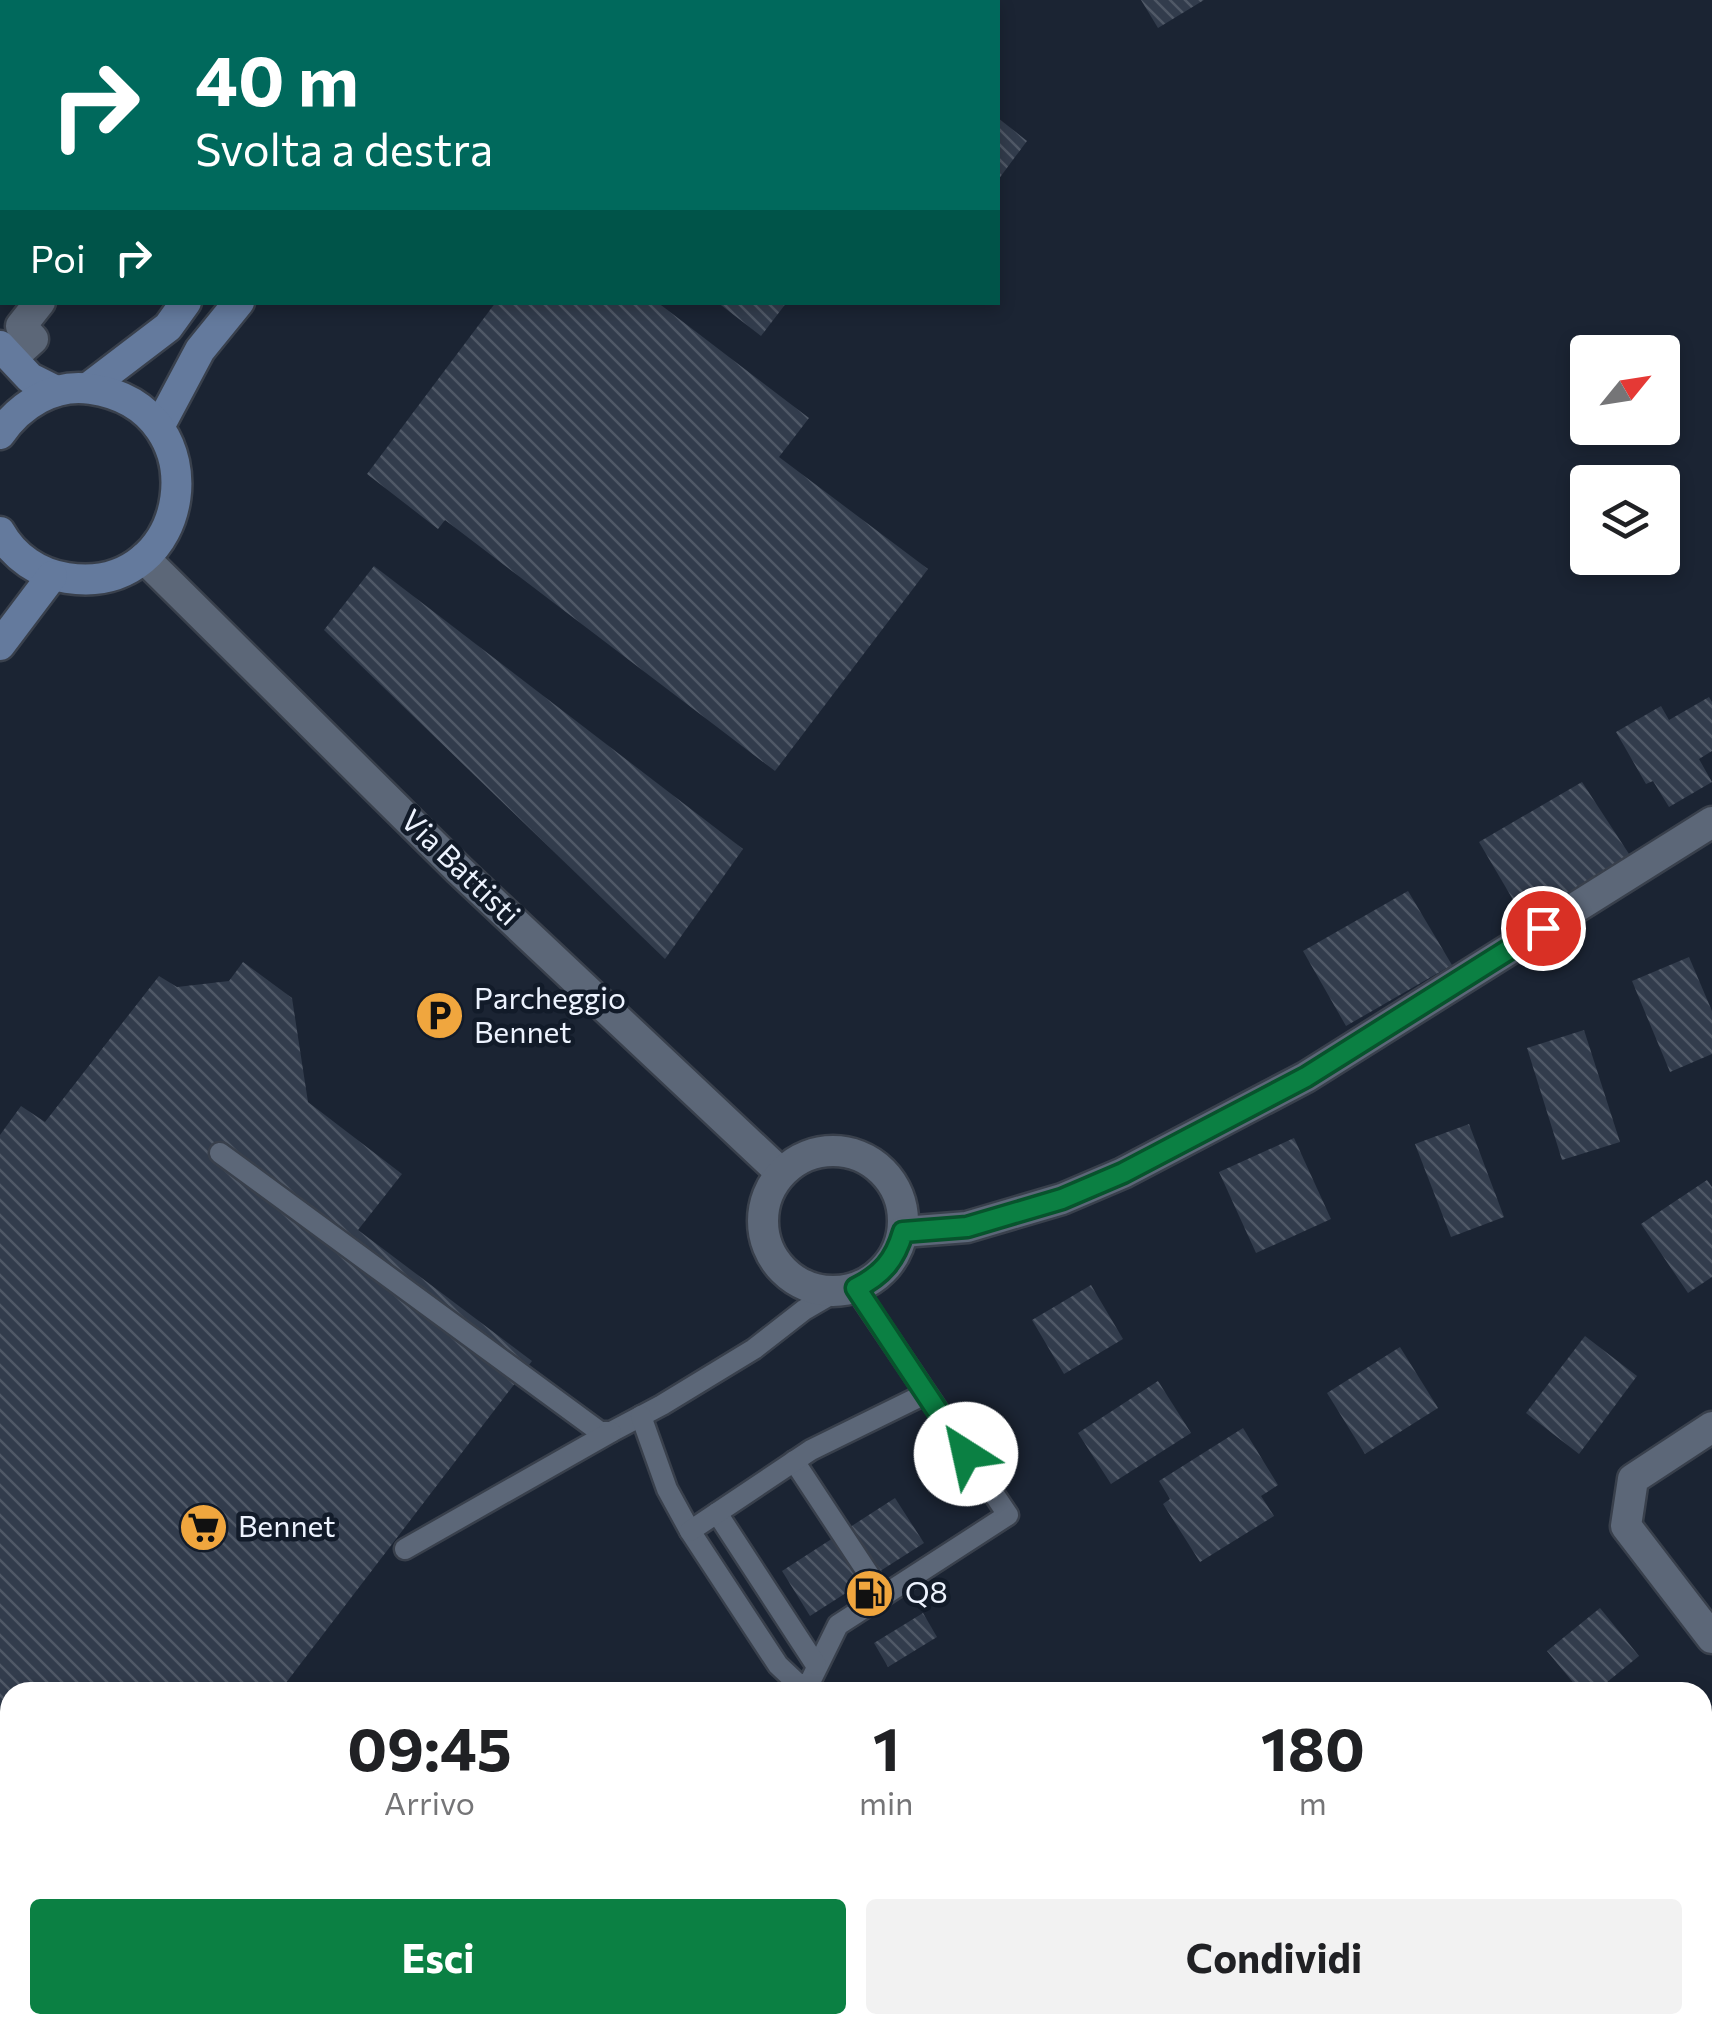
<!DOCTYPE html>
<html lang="it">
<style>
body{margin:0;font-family:Commissioner,sans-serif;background:#f2f2f2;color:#202124;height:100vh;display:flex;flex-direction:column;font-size:38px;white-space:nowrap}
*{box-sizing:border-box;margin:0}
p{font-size:32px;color:#757577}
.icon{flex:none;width:55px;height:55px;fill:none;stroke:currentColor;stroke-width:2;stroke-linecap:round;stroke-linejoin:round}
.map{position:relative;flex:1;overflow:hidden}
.side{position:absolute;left:0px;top:1682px;width:1712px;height:352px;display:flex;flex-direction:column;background:#fff;border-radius:30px 30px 0 0;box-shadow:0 5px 15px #0003}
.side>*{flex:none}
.top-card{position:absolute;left:0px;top:0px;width:1000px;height:305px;box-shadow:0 5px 15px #0003;background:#00695c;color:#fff;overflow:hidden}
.needle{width:65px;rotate:60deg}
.tools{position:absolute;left:1570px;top:335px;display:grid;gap:20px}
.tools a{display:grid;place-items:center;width:110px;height:110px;border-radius:10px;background:#fff;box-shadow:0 5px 15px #0003;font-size:50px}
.pin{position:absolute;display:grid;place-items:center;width:85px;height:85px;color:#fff;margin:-42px;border:5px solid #fff;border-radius:50%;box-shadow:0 2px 10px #0007}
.me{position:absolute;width:110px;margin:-55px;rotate:325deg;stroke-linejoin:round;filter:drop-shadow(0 0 8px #0008)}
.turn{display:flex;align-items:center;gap:35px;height:210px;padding:0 30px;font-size:45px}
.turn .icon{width:130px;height:130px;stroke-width:2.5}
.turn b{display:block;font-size:70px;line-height:85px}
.then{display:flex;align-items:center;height:95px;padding:0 30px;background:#0003;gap:20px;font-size:38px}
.eta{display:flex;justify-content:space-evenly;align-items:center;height:170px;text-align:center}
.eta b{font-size:60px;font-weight:700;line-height:70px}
.action{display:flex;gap:20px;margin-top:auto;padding:20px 30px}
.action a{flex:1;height:115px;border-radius:10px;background:#0b8043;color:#fff;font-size:40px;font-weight:700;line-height:115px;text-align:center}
.action a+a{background:#f2f2f2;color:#202124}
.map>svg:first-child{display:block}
.building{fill:url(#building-back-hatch)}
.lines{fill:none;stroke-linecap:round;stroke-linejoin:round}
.lane-casing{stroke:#39404c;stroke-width:25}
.street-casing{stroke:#39404c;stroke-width:35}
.secondary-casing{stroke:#39404c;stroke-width:35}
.lane{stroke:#5c6778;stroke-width:20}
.street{stroke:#5c6778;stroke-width:30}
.secondary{stroke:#647a9d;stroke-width:30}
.route-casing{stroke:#07532c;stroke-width:25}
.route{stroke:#0b8043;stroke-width:18}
.labels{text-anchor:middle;stroke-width:9;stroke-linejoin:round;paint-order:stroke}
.street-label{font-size:30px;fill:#edf3fe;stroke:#121b29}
.poi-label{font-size:30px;fill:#edf3fe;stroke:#121b29;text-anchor:start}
</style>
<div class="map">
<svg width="1712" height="2034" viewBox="0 0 1712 2034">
<defs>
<pattern id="building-back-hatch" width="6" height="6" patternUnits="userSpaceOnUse" patternTransform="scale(2.5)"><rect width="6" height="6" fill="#323c4c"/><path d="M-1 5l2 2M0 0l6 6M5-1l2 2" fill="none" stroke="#505967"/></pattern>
</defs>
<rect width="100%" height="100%" fill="#1b2433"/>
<g class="building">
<polygon points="1141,0 1204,0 1158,28"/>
<polygon points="998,118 1027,141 998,180"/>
<polygon points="496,302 657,302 809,418 779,457 928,569 775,771 445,520 438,529 367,474"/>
<polygon points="717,302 787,302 761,336"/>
<polygon points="374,566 743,849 665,959 324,630"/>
<polygon points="1709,697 1712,702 1712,751 1699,759 1712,782 1669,807 1653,781 1646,784 1616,732 1661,706 1669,720"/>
<polygon points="1582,782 1631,857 1525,920 1479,842"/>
<polygon points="1408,891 1452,965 1346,1026 1303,951"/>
<polygon points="1689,957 1712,1011 1712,1054 1670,1072 1632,981"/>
<polygon points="243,962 292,998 308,1102 402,1174 358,1230 532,1361 279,1692 10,1692 10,1935 0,1942 0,1135 21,1106 45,1122 159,976 177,987 229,981"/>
<polygon points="1584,1030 1620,1142 1562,1160 1527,1048"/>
<polygon points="1469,1124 1504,1217 1451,1237 1415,1144"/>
<polygon points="1294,1138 1331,1219 1256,1253 1219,1172"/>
<polygon points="1707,1180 1712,1187 1712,1277 1688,1293 1641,1224"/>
<polygon points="1091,1285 1123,1339 1064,1374 1032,1320"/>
<polygon points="1585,1336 1637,1376 1579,1454 1526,1413"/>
<polygon points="1400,1347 1438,1408 1365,1454 1327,1393"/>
<polygon points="1158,1381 1191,1433 1111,1484 1078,1433"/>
<polygon points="1243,1428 1278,1485 1261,1496 1274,1516 1200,1562 1163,1504 1170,1499 1159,1481"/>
<polygon points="895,1498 924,1543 810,1616 782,1571"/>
<polygon points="1600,1608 1639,1656 1595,1692 1581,1692 1547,1651"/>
<polygon points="923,1613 937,1637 888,1667 874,1643"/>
</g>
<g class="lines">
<defs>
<g id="lane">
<polyline points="220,1153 600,1432 611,1432 662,1405 754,1349 804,1310 835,1292"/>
<polyline points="641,1416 667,1489 690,1531 778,1665 797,1683 808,1686 838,1625 1008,1515 856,1289"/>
<polyline points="794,1461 883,1596"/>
<polyline points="717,1513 816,1665"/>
<polyline points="690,1531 811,1450 925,1394"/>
<polyline points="405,1549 611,1432"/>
</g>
<g id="street">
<polyline points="0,162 2,167"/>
<polyline points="13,357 33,339 21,326 40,302"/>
<polyline points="144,558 459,870 781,1173"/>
<circle cx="833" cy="1221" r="70"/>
<polyline points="903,1232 967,1227 1062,1199 1123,1173 1306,1077 1712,822"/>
<polyline points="1712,1427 1633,1479 1626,1526 1712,1638"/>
</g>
<g id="secondary">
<polyline points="427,2 429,0"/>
<polyline points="471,2 473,0"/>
<polyline points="0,346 30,378 56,391"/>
<polyline points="88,388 168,327 186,302"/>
<polyline points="159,427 200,350 239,302"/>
<path d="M0,434C20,405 54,383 91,389C222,408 193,598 67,578C39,574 14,557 0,532"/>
<polyline points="0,645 52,576"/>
</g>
</defs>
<use href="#lane" class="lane-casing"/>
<use href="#street" class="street-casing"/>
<use href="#secondary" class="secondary-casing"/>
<use href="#lane" class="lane"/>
<use href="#street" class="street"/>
<use href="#secondary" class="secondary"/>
</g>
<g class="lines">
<defs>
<path id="route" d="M966,1454L856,1288C882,1275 895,1260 903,1232L967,1227L1062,1199L1123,1173L1306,1077L1543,928"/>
</defs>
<use href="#route" class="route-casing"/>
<use href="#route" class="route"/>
</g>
<defs>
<symbol id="parking-disc" viewBox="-11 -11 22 22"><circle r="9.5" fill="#f0a63e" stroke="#121b29"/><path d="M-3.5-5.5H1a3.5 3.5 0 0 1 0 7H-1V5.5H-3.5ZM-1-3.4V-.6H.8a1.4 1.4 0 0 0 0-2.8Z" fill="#111"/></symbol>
<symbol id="supermarket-disc" viewBox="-11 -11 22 22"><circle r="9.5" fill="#f0a63e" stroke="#121b29"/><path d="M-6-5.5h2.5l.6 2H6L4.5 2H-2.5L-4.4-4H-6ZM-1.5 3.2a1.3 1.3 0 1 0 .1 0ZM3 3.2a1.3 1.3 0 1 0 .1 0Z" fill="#111"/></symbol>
<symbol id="fuel-disc" viewBox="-11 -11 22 22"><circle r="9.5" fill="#f0a63e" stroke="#121b29"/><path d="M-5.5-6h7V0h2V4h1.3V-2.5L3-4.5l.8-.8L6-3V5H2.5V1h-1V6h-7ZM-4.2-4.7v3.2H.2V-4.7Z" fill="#111"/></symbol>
</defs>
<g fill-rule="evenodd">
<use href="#parking-disc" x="412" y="988" width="55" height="55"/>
<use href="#supermarket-disc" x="176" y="1500" width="55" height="55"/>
<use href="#fuel-disc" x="842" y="1566" width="55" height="55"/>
</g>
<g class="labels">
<g class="street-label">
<text transform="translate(460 868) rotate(44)" y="10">Via Battisti</text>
</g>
<g class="poi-label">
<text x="474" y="1009">Parcheggio<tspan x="474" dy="34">Bennet</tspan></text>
<text x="238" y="1537">Bennet</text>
<text x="905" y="1603">Q8</text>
</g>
</g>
</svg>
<div class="tools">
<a><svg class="needle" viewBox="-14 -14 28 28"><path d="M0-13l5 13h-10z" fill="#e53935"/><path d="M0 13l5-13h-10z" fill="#757577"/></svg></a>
<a><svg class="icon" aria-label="layers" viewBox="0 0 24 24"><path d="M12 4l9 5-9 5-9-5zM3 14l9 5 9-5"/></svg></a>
</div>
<div class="pin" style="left:1543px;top:928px;background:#d93025"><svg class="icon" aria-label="arrive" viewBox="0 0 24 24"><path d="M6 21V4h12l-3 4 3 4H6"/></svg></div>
<svg class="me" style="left:966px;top:1454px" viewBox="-20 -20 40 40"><circle r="19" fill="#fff"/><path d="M0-13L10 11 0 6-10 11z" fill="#0b8043"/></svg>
<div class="top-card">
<div class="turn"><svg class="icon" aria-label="right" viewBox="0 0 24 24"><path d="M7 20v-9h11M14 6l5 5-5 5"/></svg><div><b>40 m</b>Svolta a destra</div></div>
<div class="then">Poi<svg class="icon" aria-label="right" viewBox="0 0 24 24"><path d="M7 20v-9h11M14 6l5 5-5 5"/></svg></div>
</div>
<section class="side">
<div class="eta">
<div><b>09:45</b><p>Arrivo</p></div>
<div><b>1</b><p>min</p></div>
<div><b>180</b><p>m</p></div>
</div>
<div class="action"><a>Esci</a><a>Condividi</a></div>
</section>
</div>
